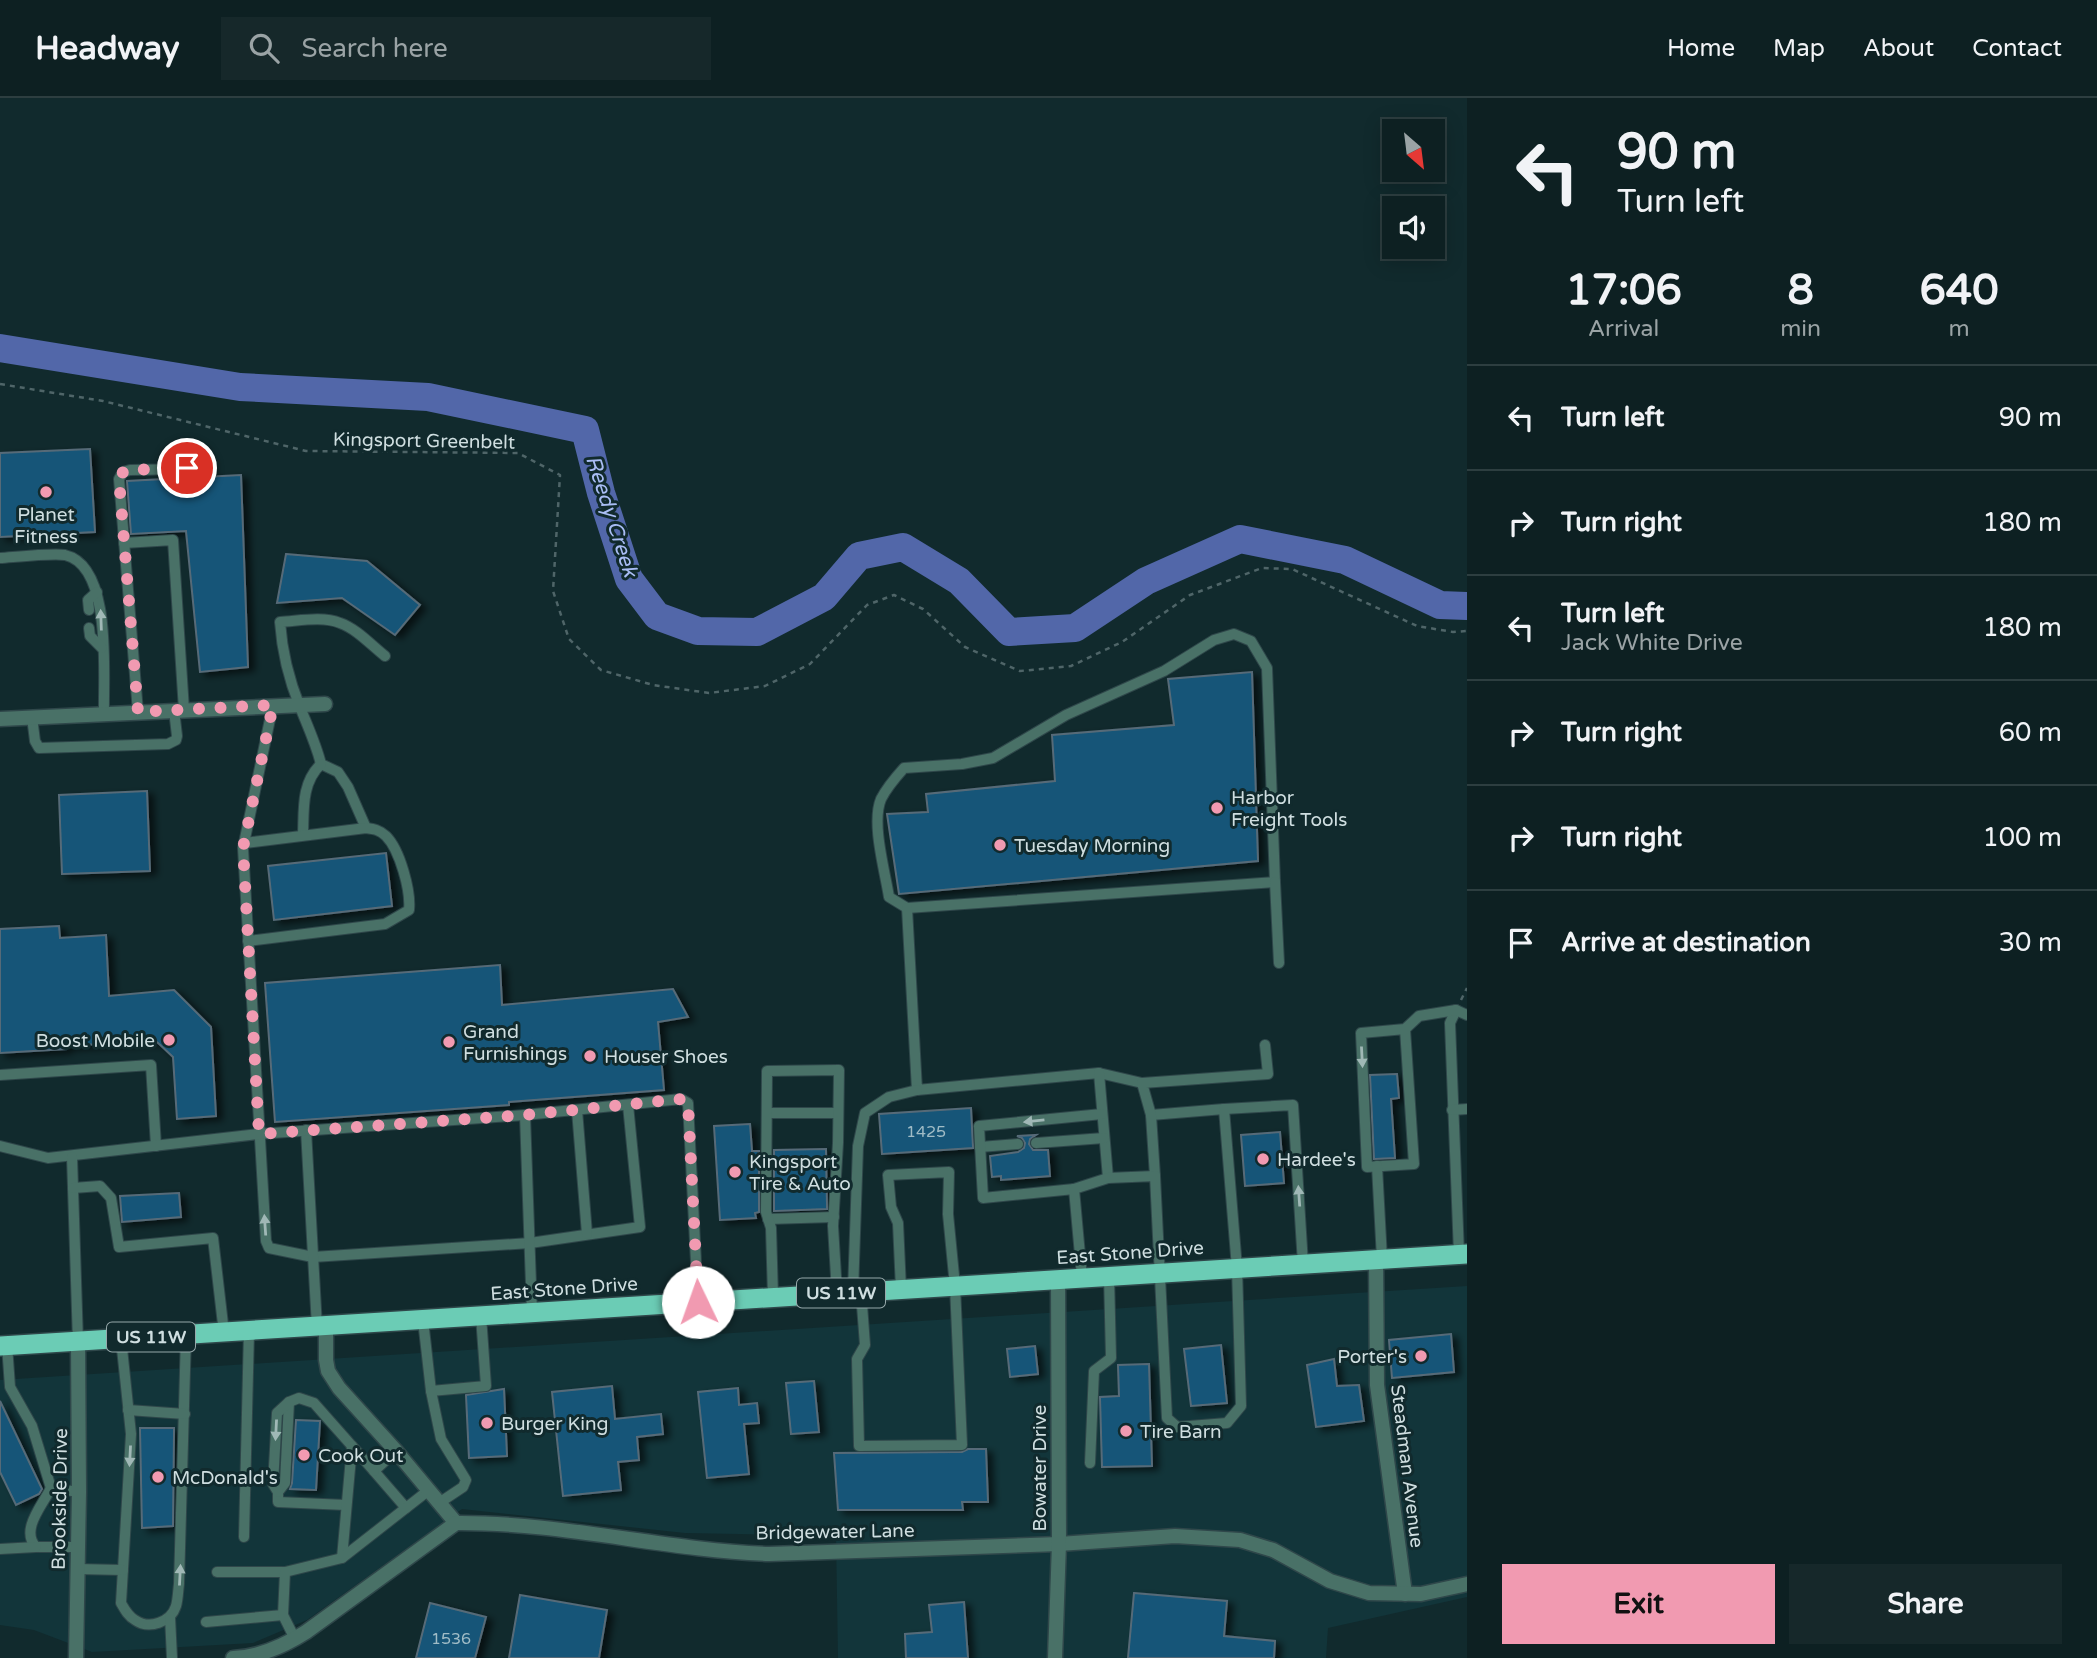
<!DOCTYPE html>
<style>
body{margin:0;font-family:"Varela Round",sans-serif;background:#16282a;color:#f1f3f6;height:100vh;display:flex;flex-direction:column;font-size:26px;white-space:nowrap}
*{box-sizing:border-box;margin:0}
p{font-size:23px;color:#9aa3a5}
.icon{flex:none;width:38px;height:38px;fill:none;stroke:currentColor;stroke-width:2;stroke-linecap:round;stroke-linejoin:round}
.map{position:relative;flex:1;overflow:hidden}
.details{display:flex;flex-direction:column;background:#0d2022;width:630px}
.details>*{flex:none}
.banner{background:#0d2022;color:#f1f3f6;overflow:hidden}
.needle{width:46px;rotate:152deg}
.controls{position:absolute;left:1382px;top:21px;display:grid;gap:14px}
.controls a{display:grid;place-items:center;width:63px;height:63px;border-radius:0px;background:#0d2022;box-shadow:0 4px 18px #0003,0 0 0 2px #2d3e40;font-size:35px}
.pin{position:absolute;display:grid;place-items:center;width:60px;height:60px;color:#fff;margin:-30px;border:4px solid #fff;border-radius:50%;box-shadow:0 2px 7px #0007}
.me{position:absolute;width:77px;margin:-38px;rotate:357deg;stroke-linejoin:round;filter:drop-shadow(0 0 5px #0008)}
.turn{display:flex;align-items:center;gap:24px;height:147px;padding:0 35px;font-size:32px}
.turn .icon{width:91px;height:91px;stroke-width:2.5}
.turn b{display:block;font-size:49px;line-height:60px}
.eta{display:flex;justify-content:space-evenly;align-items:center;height:119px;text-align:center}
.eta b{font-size:42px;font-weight:700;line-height:49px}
.primary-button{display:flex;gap:14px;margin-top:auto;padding:14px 35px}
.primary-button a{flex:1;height:80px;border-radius:0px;background:#f19ab1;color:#111;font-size:28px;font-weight:700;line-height:80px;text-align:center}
.primary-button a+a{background:#16282a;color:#f1f3f6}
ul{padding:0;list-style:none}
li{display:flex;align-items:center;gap:21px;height:105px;padding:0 35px;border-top:2px solid #2d3e40}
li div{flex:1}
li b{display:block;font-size:26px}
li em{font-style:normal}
header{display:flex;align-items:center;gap:42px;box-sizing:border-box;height:98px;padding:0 35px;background:#0d2022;border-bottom:2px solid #2d3e40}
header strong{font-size:33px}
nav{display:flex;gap:38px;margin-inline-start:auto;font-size:24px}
.search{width:490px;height:63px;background:#16282a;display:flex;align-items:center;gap:18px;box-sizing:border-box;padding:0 24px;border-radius:0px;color:#9aa3a5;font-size:26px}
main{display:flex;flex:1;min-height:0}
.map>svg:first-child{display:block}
.built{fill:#12353a}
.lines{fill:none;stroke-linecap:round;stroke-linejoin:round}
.river{stroke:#5267a9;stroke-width:28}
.building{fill:#135578;stroke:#576b78;stroke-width:2;filter:url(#shadow)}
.service-casing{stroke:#2f474a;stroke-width:12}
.minor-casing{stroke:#2f474a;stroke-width:17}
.trunk-casing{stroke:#2f474a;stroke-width:22}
.path{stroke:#4f6568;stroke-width:2.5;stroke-dasharray:5 5;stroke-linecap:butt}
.service{stroke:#497167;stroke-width:10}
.minor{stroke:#497167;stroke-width:14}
.trunk{stroke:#6bccb5;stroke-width:19}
.oneway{fill:#a0b8b6}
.route{stroke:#f19ab1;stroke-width:12;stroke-dasharray:0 21.6}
.poi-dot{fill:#f19ab1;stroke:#112a2d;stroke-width:2.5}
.labels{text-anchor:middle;stroke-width:6;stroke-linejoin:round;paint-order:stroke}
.number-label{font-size:16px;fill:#a0bcc6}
.shield{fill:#112a2d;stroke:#96a8aa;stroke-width:2}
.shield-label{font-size:18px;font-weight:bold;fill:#cfdee0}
.street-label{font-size:19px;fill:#cfdee0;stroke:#112a2d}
.poi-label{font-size:19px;fill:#cfdee0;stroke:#112a2d;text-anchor:start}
.water-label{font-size:21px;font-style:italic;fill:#a9bdf4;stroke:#112a2d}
</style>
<header>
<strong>Headway</strong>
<div class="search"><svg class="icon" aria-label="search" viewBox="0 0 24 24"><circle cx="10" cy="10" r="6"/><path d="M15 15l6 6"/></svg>Search here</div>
<nav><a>Home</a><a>Map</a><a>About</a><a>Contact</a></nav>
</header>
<main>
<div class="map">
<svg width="1467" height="1560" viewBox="0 0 1467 1560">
<defs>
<filter id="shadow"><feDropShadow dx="6" dy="3.5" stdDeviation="3.5" flood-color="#0009"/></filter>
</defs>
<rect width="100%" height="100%" fill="#112a2d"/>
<polygon class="built" points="1467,1188 1467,1499 1328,1530 1326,1560 838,1560 836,1438 685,1435 462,1411 307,1522 253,1545 92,1554 34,1532 0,1527 0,1282"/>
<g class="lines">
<polyline class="river" points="0,250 240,289 428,299 585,332 601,395 629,481 657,518 698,533 757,534 824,499 859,458 903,449 959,483 1009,534 1075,530 1146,483 1240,441 1345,462 1440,507 1467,508"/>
</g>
<g class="building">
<polygon points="90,351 95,434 0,439 0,355"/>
<polygon points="241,377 248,569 200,574 186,433 131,436 127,383"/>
<polygon points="286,456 367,463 420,507 395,537 342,500 277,505"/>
<polygon points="1252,574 1258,763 899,796 887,716 928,714 926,696 1055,683 1052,637 1174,627 1168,581"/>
<polygon points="147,693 150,773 62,776 59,697"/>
<polygon points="386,755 392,808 274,822 268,768"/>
<polygon points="59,828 60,840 106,837 109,898 174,892 211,929 216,1018 177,1021 173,959 156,943 65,948 66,951 0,955 0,831"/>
<polygon points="500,867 502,907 673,891 688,919 658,924 664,992 509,1004 509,1007 275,1024 265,885"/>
<polygon points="1397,976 1399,1000 1391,1001 1395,1060 1374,1061 1370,977"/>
<polygon points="971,1010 973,1050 882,1056 879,1016"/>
<polygon points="750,1026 752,1053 759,1053 759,1114 755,1115 756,1120 720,1122 714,1028"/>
<polygon points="1280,1034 1284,1085 1245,1088 1241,1037"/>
<polygon points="1036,1037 1030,1041 1029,1046 1033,1052 1048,1052 1050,1078 1001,1082 1001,1078 992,1079 990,1058 1018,1054 1024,1050 1025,1045 1022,1040 1017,1038"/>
<polygon points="826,1051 827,1111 774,1113 774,1052"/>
<polygon points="179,1095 181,1119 122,1124 120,1098"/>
<polygon points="1451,1236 1454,1274 1392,1280 1389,1242"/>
<polygon points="1221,1247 1227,1305 1191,1308 1184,1251"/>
<polygon points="1035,1248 1038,1276 1010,1279 1007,1251"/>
<polygon points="1334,1261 1337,1288 1359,1287 1364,1323 1316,1329 1307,1267"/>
<polygon points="1149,1266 1152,1368 1102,1369 1100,1299 1119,1298 1118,1267"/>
<polygon points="814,1283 819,1334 791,1336 786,1285"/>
<polygon points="612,1288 615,1321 661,1316 663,1336 637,1339 639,1362 618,1364 621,1392 563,1398 552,1294"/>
<polygon points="738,1290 739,1307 757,1305 759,1325 744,1326 749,1376 707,1380 698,1294"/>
<polygon points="504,1291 507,1358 469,1360 466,1297"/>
<polygon points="0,1303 42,1391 39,1396 16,1407 0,1374"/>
<polygon points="296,1322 320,1323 316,1392 290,1391 292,1385"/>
<polygon points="140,1330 174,1330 173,1428 142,1430"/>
<polygon points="968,1351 986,1351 988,1404 962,1404 963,1412 838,1412 834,1355 962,1354"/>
<polygon points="1134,1495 1227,1503 1224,1538 1275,1543 1274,1560 1128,1560"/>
<polygon points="520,1497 607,1512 599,1560 509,1560"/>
<polygon points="964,1504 968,1560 906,1560 905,1536 932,1534 929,1507"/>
<polygon points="430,1505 486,1519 475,1560 416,1560"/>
</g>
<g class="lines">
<defs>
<g id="service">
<polyline points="124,445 173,442 184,612"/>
<path d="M0,460C15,459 52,455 65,457C113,468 103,577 104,615"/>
<polyline points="89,512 88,502 97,494"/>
<polyline points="89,530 90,538 102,550"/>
<path d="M1234,536L1251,543L1267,570L1275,784L907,810L889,799C885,773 871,725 881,701C887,689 895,680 904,670L962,666L993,660L1066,617L1164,573L1214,542Z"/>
<polyline points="273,607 243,750 266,1143 269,1150 313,1159 530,1145 640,1129 628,1007"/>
<polyline points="138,614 119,381 123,374 130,372 187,371"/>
<polyline points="32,619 35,643 39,650 168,646 176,642 177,638 174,612"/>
<path d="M366,730L348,689L338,674L321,666C316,646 308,629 300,609C289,582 282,553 280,524C299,523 322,518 340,525C357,531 371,547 385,558"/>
<path d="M303,737C304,712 301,685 321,666"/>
<path d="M245,745L366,730C374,731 380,732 386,738C400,752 411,793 409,812L385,826L248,843"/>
<polyline points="1275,784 1279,865"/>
<polyline points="907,810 917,992 1099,975 1142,985"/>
<polyline points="1456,912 1450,925 1459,1156"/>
<polyline points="1405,931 1414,1066 1367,1069 1361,935 1405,931 1419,918 1456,912 1467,917"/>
<polyline points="1099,975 1108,1080"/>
<polyline points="0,977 151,967 156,1048"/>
<polyline points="577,1012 587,1136"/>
<polyline points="1452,1012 1467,1011"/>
<polyline points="767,1015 838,1015"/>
<polyline points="1151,1017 1224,1011"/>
<polyline points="306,1032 317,1229"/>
<polyline points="1036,1045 1104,1040"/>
<polyline points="0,1048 48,1060 259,1036 525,1017"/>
<polyline points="980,1049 1018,1046"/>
<polyline points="72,1059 78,1244"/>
<polyline points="1377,1068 1382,1161"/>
<polyline points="1155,1078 1151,1017 1142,985 1268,976 1265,947"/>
<polyline points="73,1090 100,1088 111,1100 119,1149 213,1140 224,1235"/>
<polyline points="1074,1091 983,1100 979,1028 1102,1016"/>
<polyline points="768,1121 834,1119"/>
<polyline points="1082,1179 1074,1091 1108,1080 1155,1078 1167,1320 1177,1329 1227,1325 1241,1308 1237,1170 1224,1011 1293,1007 1303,1166"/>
<polyline points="853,1194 858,1048 865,1015 889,999 917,992"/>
<polyline points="861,1194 865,1247 857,1261 859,1348 962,1347 955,1188 948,1116 949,1074 888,1077 891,1109 898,1125 901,1191"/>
<polyline points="773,1199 771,1130 766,1114 767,973 839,972 838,1045 833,1128 837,1195"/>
<polyline points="532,1215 525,1017 681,1001 688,1005 698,1204"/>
<polyline points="423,1222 431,1293 486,1288 481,1218"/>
<path d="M121,1241L131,1336L121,1505C125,1512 128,1518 135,1522C149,1532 171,1524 176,1508C178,1501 178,1493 179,1486L186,1237"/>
<polyline points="7,1247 10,1289 32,1328 51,1390 79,1394"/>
<polyline points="431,1293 441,1341 466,1382 463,1389 439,1405"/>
<polyline points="289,1304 285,1385 278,1394 278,1404 346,1407"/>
<polyline points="128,1312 185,1316"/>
<polyline points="396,1353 374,1373 406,1410"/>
<polyline points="1090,1365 1094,1273 1111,1260 1109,1178"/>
<path d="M51,1390C42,1408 20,1432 36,1449H78"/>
<polyline points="278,1394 273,1386 277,1315 289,1304 299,1300 314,1305 352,1348"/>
<polyline points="244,1439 249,1233"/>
<polyline points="0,1451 36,1449"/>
<polyline points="342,1460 352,1348 374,1373"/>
<polyline points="77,1471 123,1472"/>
<polyline points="217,1474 285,1474"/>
<polyline points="170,1519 172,1560"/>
<polyline points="206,1524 283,1517"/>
<polyline points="295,1541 283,1517 285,1474 342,1460 429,1392"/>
</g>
<g id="minor">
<polyline points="0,621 325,606"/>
<polyline points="1376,1161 1377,1287 1405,1496"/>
<polyline points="326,1228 326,1262 328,1273 339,1290 396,1353 456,1425"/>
<polyline points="76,1560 79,1394 78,1244"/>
<path d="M233,1560C260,1559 284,1548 306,1534L456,1425C561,1424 664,1452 769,1456L1059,1446L1175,1438L1240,1442L1273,1452L1330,1483L1369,1495L1421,1496L1467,1486"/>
<polyline points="1055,1560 1059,1446 1058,1181"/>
</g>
<polyline id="trunk" points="0,1248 1467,1156"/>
</defs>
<use href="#service" class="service-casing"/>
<use href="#minor" class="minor-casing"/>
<use href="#trunk" class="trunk-casing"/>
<g class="path">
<polyline points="0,286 103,303 306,353 518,355 560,377 553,493 569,541 601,572 653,587 709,595 765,588 810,566 867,507 894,497 923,511 965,549 1020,573 1071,568 1122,544 1190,497 1262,470 1292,471 1417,528 1453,534 1467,533"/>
<polyline points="1461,902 1467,890"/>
</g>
<use href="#service" class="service"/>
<use href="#minor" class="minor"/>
<use href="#trunk" class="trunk"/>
</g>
<defs><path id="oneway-solid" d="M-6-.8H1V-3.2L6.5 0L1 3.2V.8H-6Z" transform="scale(1.75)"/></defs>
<g class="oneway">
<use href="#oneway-solid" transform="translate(101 522) rotate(-92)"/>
<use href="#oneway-solid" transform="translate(1362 959) rotate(87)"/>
<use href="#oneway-solid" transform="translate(1034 1023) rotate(174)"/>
<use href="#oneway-solid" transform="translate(1299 1098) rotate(-94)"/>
<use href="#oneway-solid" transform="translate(265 1127) rotate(-94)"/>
<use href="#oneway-solid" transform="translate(276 1332) rotate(93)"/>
<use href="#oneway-solid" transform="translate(130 1358) rotate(93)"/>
<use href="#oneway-solid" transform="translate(180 1477) rotate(-87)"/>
</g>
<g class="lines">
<polyline class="route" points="187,370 130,372 123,374 119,381 138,614 273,607 243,750 259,1036 525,1017 681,1001 688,1005 698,1204"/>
</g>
<g class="poi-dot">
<circle cx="46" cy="394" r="7"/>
<circle cx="1217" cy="710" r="7"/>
<circle cx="1000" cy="747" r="7"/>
<circle cx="169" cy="942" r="7"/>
<circle cx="449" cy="944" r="7"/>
<circle cx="590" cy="958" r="7"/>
<circle cx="1263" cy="1061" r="7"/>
<circle cx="735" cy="1074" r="7"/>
<circle cx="1421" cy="1258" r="7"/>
<circle cx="487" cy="1325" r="7"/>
<circle cx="1126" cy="1333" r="7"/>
<circle cx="304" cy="1357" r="7"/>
<circle cx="158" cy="1379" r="7"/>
</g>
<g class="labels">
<g class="number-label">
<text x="926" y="1039">1425</text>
<text x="451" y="1546">1536</text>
</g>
<g class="shield">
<rect x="797" y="1180.5" width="88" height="29" rx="5"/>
<rect x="107" y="1224.5" width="88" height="29" rx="5"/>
</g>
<g class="shield-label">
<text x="841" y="1201">US 11W</text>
<text x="151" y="1245">US 11W</text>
</g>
<g class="street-label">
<text transform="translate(424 342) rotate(1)" y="7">Kingsport Greenbelt</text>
<text transform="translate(1130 1154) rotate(-4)" y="7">East Stone Drive</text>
<text transform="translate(564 1190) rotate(-4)" y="7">East Stone Drive</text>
<text transform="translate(1408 1368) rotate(83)" y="7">Steadman Avenue</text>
<text transform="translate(1039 1370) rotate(-90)" y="7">Bowater Drive</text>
<text transform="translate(59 1401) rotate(-89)" y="7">Brookside Drive</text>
<text transform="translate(835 1433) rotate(-1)" y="7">Bridgewater Lane</text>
</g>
<g class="poi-label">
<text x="46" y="423" text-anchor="middle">Planet<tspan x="46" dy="22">Fitness</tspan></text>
<text x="1231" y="706">Harbor<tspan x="1231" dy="22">Freight Tools</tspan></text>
<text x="1014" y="754">Tuesday Morning</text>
<text x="463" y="940">Grand<tspan x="463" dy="22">Furnishings</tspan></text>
<text x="155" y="949" text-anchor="end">Boost Mobile</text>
<text x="604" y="965">Houser Shoes</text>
<text x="1277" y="1068">Hardee's</text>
<text x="749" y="1070">Kingsport<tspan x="749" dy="22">Tire &amp; Auto</tspan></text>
<text x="1407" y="1265" text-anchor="end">Porter's</text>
<text x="501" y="1332">Burger King</text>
<text x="1140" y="1340">Tire Barn</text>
<text x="318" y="1364">Cook Out</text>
<text x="172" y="1386">McDonald's</text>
</g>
<g class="water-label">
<text transform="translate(612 418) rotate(72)" y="7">Reedy Creek</text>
</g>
</g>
</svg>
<div class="controls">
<a><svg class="needle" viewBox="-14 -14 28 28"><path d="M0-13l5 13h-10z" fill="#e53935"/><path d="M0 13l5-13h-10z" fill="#9aa3a5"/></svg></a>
<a><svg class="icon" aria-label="sound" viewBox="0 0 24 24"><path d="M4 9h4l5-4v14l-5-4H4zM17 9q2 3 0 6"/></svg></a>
</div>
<div class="pin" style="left:187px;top:370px;background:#d93025"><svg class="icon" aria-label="arrive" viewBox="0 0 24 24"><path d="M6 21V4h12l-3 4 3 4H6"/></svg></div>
<svg class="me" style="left:698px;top:1204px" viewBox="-20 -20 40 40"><circle r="19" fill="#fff"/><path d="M0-13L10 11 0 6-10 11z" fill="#f19ab1"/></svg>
</div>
<section class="details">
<div class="banner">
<div class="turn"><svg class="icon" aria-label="left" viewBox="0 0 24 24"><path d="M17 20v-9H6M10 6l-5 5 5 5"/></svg><div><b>90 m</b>Turn left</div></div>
</div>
<div class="eta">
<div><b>17:06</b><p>Arrival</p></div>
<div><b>8</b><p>min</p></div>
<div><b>640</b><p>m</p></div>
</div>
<ul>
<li><svg class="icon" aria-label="left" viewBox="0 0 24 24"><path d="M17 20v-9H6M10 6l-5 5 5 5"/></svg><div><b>Turn left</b></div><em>90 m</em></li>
<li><svg class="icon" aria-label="right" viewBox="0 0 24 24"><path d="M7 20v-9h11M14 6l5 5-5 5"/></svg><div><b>Turn right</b></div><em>180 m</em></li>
<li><svg class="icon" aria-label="left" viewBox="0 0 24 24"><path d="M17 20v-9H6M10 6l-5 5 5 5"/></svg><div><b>Turn left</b><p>Jack White Drive</p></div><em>180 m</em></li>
<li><svg class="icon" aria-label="right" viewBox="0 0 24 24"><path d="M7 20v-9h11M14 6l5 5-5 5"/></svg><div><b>Turn right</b></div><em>60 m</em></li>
<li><svg class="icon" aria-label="right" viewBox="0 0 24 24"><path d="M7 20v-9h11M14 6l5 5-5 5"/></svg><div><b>Turn right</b></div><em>100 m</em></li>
<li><svg class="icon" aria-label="arrive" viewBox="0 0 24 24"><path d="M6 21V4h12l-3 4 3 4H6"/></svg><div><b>Arrive at destination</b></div><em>30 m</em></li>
</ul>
<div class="primary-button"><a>Exit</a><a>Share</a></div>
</section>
</main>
